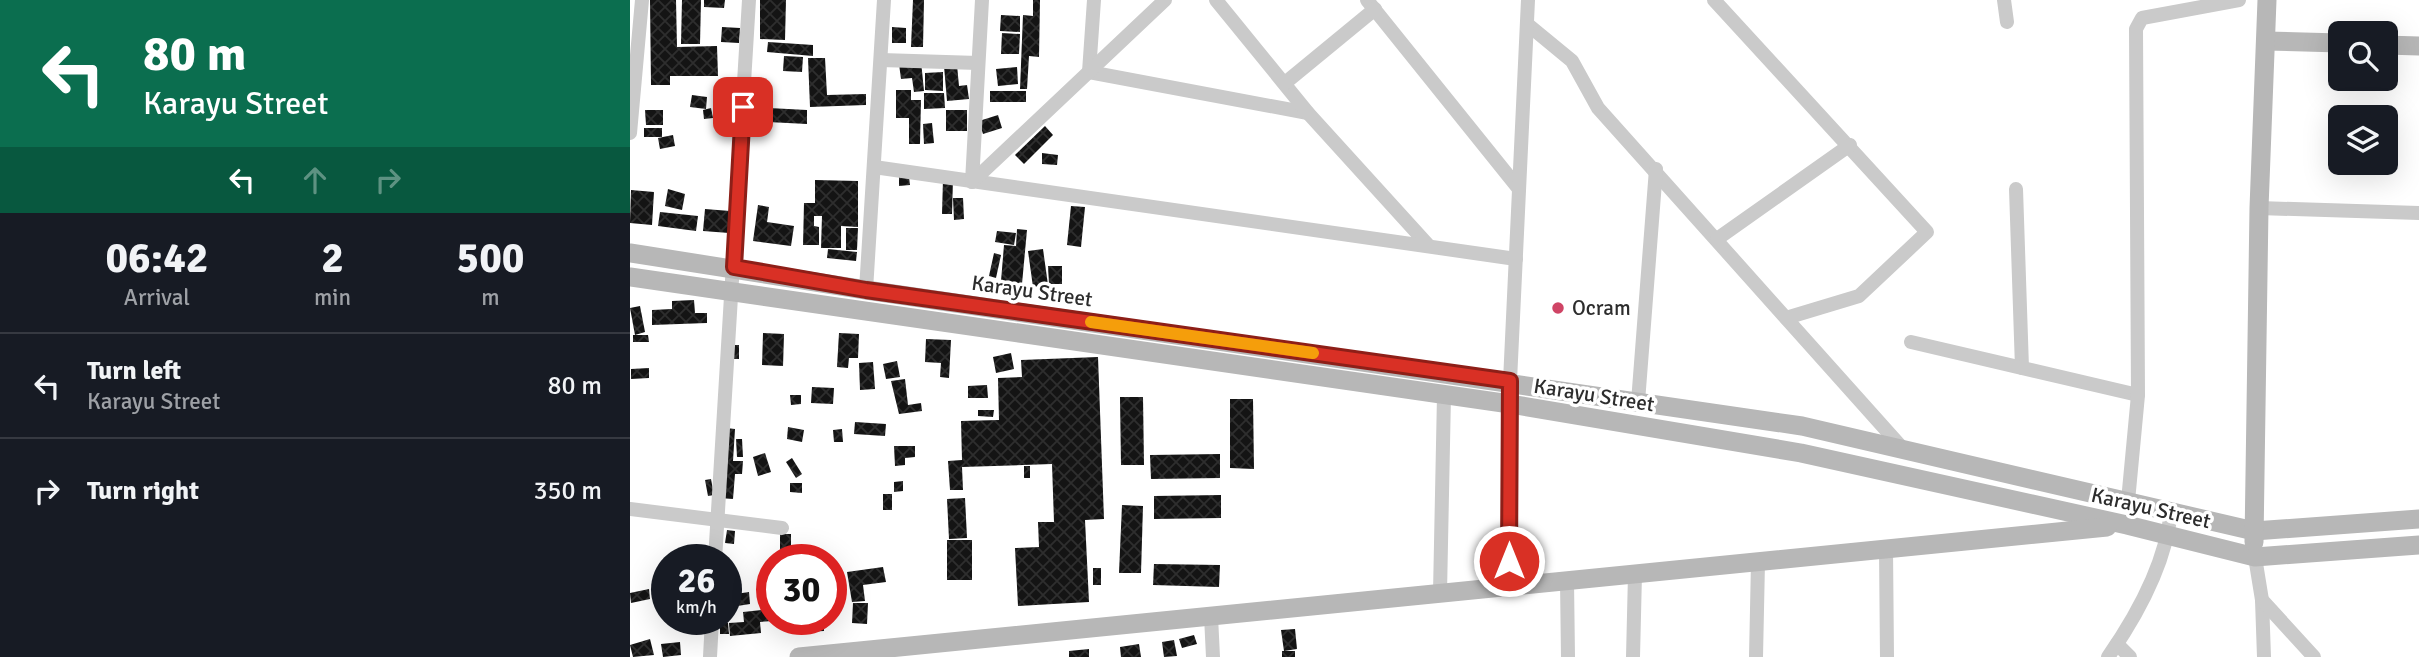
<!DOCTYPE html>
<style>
body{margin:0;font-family:Signika,sans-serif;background:#20242c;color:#f1f3f6;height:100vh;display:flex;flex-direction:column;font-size:26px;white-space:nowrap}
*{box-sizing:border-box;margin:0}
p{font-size:23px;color:#9ea1a6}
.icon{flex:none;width:38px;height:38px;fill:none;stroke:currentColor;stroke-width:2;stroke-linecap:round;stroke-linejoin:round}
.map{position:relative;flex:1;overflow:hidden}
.sheet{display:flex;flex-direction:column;background:#171b24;width:630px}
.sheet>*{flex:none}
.hud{background:#0b6e4f;color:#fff;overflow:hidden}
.tools{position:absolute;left:1698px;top:21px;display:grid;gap:14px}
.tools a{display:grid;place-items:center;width:70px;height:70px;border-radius:10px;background:#171b24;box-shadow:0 7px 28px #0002;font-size:35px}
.speed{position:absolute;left:21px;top:544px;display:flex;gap:14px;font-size:35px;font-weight:700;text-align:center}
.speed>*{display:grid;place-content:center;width:91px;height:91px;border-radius:50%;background:#171b24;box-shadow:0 7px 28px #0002;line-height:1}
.speed small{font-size:18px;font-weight:400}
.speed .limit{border:10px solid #d22;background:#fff;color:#111}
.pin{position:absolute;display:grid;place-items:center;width:60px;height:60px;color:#fff;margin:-30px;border-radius:14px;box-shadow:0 4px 10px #0006}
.me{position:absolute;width:77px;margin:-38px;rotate:0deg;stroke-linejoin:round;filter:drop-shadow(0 0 5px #0008)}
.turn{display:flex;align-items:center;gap:24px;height:147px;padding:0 28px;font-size:32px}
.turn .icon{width:91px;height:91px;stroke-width:2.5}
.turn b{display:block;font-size:49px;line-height:60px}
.lanes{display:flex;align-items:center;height:66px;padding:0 28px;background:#0003;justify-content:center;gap:35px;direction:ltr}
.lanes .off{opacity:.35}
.eta{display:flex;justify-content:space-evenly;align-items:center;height:119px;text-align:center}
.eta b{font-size:42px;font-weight:800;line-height:49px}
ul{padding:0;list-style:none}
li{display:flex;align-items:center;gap:21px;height:105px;padding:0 28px;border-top:2px solid #363941}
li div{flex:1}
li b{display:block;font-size:26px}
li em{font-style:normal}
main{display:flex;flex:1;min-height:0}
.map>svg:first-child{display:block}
.building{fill:url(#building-cross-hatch)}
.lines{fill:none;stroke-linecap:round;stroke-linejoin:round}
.street{stroke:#cacaca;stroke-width:14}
.secondary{stroke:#b7b7b7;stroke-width:19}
.route-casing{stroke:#8d1f18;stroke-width:18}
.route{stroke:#d93025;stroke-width:12}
.slow{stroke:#f59e0b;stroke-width:12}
.poi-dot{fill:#cf4465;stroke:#fff;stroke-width:2.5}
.labels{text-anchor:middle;stroke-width:7;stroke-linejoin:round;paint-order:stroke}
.street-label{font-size:21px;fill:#2d2d2d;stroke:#fff}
.poi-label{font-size:21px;fill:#2d2d2d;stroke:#fff;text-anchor:start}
</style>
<main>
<section class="sheet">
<div class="hud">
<div class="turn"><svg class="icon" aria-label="left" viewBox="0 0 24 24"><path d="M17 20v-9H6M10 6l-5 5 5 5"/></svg><div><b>80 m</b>Karayu Street</div></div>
<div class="lanes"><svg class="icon" aria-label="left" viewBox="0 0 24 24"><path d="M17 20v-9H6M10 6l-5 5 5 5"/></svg><svg class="icon off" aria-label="ahead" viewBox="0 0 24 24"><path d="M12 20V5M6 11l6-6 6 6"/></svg><svg class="icon off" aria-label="right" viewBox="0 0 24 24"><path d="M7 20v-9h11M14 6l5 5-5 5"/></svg></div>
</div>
<div class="eta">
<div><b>06:42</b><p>Arrival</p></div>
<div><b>2</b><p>min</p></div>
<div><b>500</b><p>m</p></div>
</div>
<ul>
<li><svg class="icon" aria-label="left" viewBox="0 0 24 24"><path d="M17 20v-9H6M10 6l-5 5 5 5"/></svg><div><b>Turn left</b><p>Karayu Street</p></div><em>80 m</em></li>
<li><svg class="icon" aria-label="right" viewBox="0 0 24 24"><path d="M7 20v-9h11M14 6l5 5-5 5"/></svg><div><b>Turn right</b></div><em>350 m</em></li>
</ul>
</section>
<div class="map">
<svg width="1789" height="657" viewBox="0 0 1789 657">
<defs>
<pattern id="building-cross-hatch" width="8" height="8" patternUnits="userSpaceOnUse" patternTransform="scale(1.75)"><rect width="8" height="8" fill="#141414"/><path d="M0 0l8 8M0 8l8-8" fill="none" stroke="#2e2e2e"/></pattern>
</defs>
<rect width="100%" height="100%" fill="#fff"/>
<g class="building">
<polygon points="20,0 46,0 47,47 87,46 88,76 40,76 40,85 21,85"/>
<polygon points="52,0 71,0 70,44 51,44"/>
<polygon points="74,0 95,0 94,8 74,7"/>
<polygon points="130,0 156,0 155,40 130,39"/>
<polygon points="283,0 294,0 293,47 281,47"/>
<polygon points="403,0 410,0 409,57 399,56 397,89 390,89 393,15 403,16"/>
<polygon points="371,15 390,16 390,32 370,31"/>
<polygon points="92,27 110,28 109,43 91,42"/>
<polygon points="262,27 276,28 276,43 262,43"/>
<polygon points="372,33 390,34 389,54 371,54"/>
<polygon points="138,42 183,45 183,56 137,52"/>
<polygon points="154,56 173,57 172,72 153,71"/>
<polygon points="178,58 195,58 197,95 236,94 236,105 180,107"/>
<polygon points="291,61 294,91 284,92 282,78 271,79 269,64"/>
<polygon points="327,65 329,86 337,85 339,99 317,101 314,66"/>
<polygon points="387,67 388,84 368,86 366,69"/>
<polygon points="313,72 313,91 295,90 295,73"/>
<polygon points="266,90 281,90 281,100 291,100 290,144 279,144 279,118 266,118"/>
<rect x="360" y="91" width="36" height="11"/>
<polygon points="294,93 314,93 315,108 294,109"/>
<polygon points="62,95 77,97 76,109 60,107"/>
<polygon points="81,108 83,118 74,119 73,110"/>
<polygon points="139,108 177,110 177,124 138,122"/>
<polygon points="15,110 33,110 33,125 16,125"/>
<rect x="316" y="110" width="21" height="21"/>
<polygon points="368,115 372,128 353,134 349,121"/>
<polygon points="302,123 304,143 294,144 293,124"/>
<polygon points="415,126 423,135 394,164 385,155"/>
<rect x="14" y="128" width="18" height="9"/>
<polygon points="43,135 45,146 30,149 28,138"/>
<polygon points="412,153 428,155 427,165 412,164"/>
<polygon points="269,177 279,177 280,185 269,186"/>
<polygon points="313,179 323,179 322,214 312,214"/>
<polygon points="185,180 228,181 228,227 211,226 211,248 191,248 192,216 184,216 184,226 189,227 189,245 173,245 174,203 185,203"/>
<polygon points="38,189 55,194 52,210 35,206"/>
<polygon points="1,190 24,192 22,225 0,223"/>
<polygon points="323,198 333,198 334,219 324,220"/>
<polygon points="128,205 139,207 137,222 164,226 161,246 123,241"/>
<polygon points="441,206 455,207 451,247 437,245"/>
<polygon points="75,209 100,211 99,233 73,231"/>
<polygon points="30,212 68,216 66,231 28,226"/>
<polygon points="216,228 228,228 227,250 216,250"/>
<polygon points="387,229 397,230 392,284 371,281 374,245 386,246"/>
<polygon points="367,231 386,233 384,245 365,242"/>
<polygon points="198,249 227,252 226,261 197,258"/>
<polygon points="413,249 418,285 403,287 398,251"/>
<polygon points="364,253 371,255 366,278 359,276"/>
<polygon points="418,266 432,266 432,284 419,284"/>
<polygon points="64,300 65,313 77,313 77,323 22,325 22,310 42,309 42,301"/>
<polygon points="10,306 15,332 5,335 0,308"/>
<polygon points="133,333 154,334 153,366 132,365"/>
<polygon points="209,333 229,334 228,358 219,358 218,368 207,367"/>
<polygon points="3,335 18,335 19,342 3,342"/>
<polygon points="296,339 321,340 319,378 310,377 311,363 295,362"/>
<rect x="104" y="345" width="5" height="14"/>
<polygon points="381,353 384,369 366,373 363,357"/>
<polygon points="468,357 474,519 455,520 459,602 388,606 385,548 409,547 408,522 424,522 422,464 332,467 333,490 320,490 318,461 332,460 331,421 369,420 368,378 392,377 391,360"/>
<polygon points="267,361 270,377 256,379 253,364"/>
<polygon points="243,362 245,389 230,390 229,363"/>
<polygon points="19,368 19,378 1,379 1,369"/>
<polygon points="275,379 278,405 291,403 292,411 269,414 261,381"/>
<polygon points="357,385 358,398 338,398 338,386"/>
<polygon points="182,387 204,388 203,404 181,403"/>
<polygon points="160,395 171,395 171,404 161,405"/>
<polygon points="490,397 513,397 514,465 491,465"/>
<polygon points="600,399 623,399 624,469 600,468"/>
<polygon points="348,410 364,410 363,417 348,416"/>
<polygon points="225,422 256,424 255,436 224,434"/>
<polygon points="158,427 174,430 172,442 157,439"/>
<polygon points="96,428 105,429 103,461 113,461 112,474 105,474 103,499 89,498"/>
<polygon points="212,429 213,442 204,442 203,430"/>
<polygon points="106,439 112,439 113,457 107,457"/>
<polygon points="264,446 285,446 285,457 275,458 275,465 265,466"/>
<polygon points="135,453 141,472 128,476 123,457"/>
<polygon points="590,454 590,478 521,479 520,455"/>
<polygon points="162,458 172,474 166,478 156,462"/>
<rect x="394" y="466" width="6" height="12"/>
<polygon points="81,479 84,495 78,496 75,480"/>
<polygon points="273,481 273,491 264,492 264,482"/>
<polygon points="160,483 172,483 172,493 160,492"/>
<rect x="253" y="494" width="9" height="16"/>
<polygon points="591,495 591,518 524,519 524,496"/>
<polygon points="335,498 337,538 319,539 317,499"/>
<polygon points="492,505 513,506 511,573 489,573"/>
<polygon points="97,530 105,531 104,544 95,543"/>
<rect x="150" y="534" width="11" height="20"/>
<rect x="317" y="540" width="25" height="40"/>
<polygon points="524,564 590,565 589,587 523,585"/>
<polygon points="253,567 256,582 233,585 235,601 222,602 217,572"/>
<rect x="463" y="568" width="8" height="17"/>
<polygon points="19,589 20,599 1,603 0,593"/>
<polygon points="119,592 120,604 101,607 99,595"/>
<polygon points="223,603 238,603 237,624 222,623"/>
<polygon points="142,609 142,621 130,622 131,633 100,636 99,623 114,622 113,612"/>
<polygon points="174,620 194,620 194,631 175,632"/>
<polygon points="90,623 98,623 99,634 90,634"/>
<polygon points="665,629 667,649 654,651 651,630"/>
<polygon points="564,635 567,644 552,648 549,639"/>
<polygon points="20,639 24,655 3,657 0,645"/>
<polygon points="544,640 547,656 534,657 532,642"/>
<polygon points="50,642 51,655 33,657 31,644"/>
<polygon points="509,644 511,657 491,657 490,647"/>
<polygon points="459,649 459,657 439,657 439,651"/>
<rect x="652" y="651" width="13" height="6"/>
</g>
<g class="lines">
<g class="street">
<polyline points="464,0 459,72 678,113"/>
<polyline points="586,0 678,113 798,245"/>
<polyline points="737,0 889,189"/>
<polyline points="1084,0 1297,232 1229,296 1156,318"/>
<polyline points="1374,0 1377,22"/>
<polyline points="897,24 942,61 968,108 1274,450"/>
<polyline points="251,60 348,63"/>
<polyline points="655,83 745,9"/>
<polyline points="0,133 12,0"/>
<polyline points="244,167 886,259"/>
<polyline points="342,182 535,0"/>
<polyline points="342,182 352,0"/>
<polyline points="1386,189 1392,368"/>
<polyline points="1629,208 1789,213"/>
<polyline points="1087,239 1220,145"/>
<polyline points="236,290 254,0"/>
<polyline points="1281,342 1508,395"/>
<polyline points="1008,402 1026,169"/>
<polyline points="1498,501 1508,395 1506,29 1512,18 1609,0"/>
<polyline points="0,509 152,528"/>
<polyline points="1256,549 1257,657"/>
<polyline points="1625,557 1632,600 1634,657"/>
<polyline points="85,560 119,0"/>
<polyline points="937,581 938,657"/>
<polyline points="879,587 880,381 898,0"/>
<polyline points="810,593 814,395"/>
<polyline points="1632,600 1684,657"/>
<polyline points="581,616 583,657"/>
<polyline points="1487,644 1500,657"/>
<polyline points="80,657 82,620"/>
<polyline points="1003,657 1005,574"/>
<polyline points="1126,657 1128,562"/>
<path d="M1478,657C1508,614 1536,563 1541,511"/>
</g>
<g class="secondary">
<polyline points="1636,41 1710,43"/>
<polyline points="1755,45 1789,46"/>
<polyline points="0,253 236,290 1172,426 1624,531 1789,519"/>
<polyline points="0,277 880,404 1171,453 1497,525 1625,557 1789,545"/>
<polyline points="1624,542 1629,208 1637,0"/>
<polyline points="169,657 1477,527"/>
</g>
</g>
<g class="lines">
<defs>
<polyline id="route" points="113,107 104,267 236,290 880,381 879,561"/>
</defs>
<use href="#route" class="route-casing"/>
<use href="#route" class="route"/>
<polyline class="slow" points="461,322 683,353"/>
</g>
<circle class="poi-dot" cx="928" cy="308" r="7"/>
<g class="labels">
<g class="street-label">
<text transform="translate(402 291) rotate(8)" y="7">Karayu Street</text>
<text transform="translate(964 395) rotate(9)" y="7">Karayu Street</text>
<text transform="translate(1521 508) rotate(13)" y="7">Karayu Street</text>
</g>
<g class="poi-label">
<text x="942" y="315">Ocram</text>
</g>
</g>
</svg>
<div class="tools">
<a><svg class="icon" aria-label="search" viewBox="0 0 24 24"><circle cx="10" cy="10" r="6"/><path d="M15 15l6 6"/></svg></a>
<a><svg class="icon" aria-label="layers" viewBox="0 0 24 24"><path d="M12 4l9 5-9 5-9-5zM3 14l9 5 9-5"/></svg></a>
</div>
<div class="speed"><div>26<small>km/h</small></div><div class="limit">30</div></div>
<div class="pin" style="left:113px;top:107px;background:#d93025"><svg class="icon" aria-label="arrive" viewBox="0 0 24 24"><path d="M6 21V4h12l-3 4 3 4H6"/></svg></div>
<svg class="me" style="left:879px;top:561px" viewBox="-20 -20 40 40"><circle r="17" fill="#d93025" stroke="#fff" stroke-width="3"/><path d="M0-11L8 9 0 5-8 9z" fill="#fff"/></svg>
</div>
</main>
